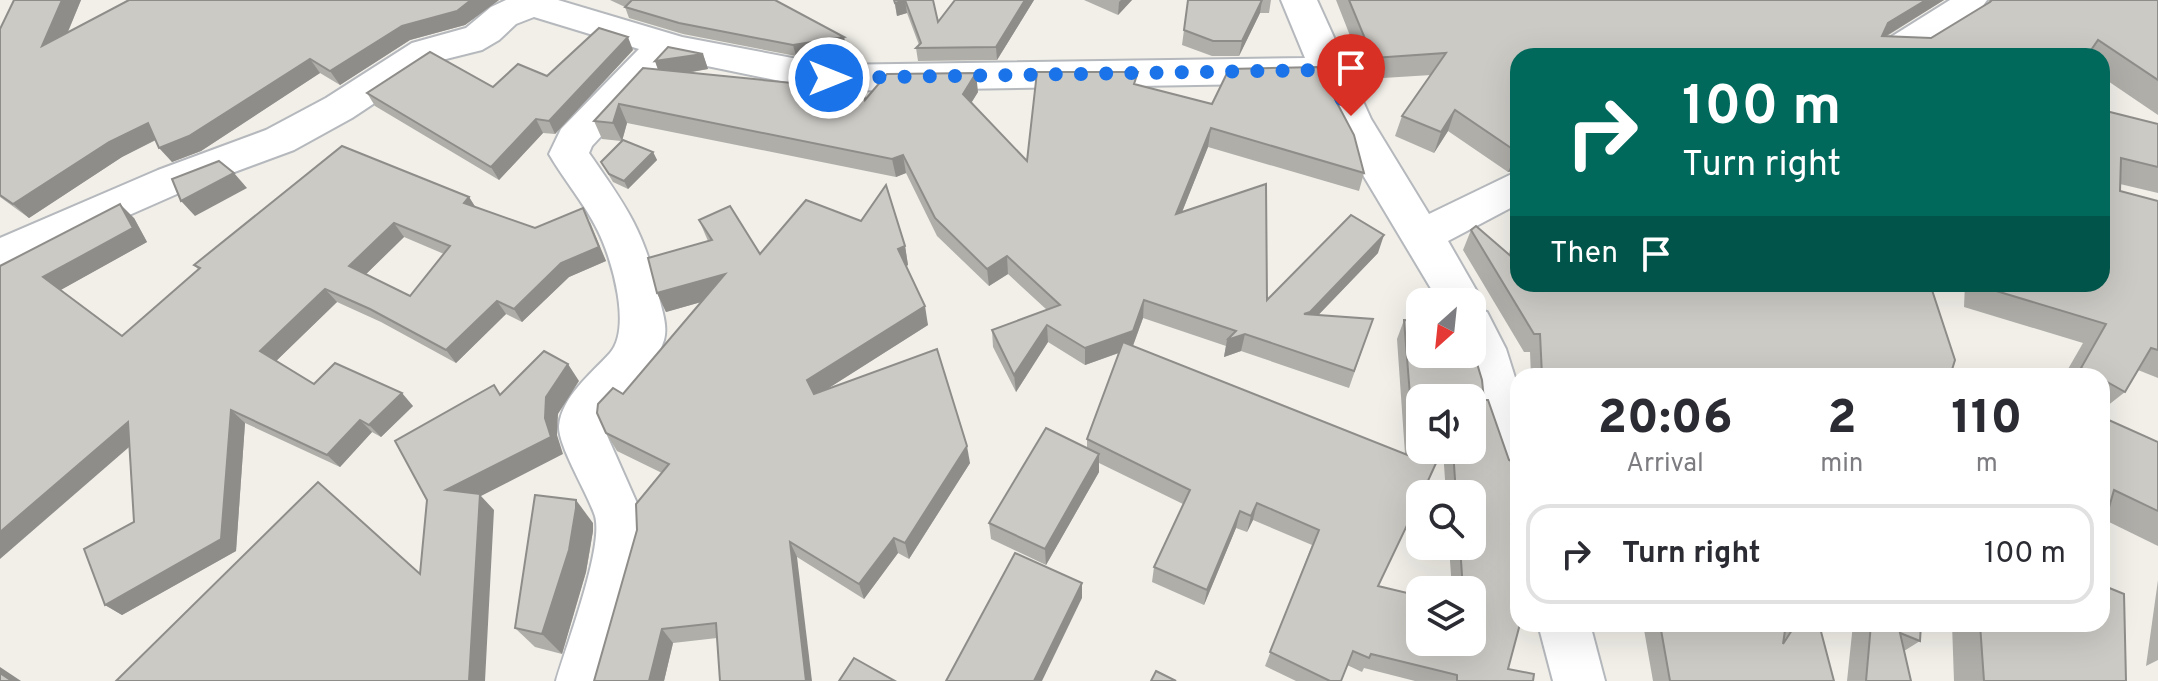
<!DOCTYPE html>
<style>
body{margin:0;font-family:Overpass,sans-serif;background:#f2f2f3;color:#2b2b33;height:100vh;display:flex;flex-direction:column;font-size:30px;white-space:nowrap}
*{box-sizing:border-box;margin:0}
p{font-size:26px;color:#7c7c81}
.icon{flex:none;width:44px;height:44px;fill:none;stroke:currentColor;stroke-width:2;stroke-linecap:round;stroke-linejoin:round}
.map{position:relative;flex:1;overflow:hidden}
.drawer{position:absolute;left:1510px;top:368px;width:600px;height:264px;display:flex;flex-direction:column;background:#fff;border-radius:24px;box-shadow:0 8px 32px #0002}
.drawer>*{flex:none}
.guide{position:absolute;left:1510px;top:48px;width:600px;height:244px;border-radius:24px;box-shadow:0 8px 32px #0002;background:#00695c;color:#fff;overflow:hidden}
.needle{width:52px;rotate:207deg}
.fabs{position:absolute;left:1406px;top:288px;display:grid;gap:16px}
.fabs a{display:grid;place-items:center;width:80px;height:80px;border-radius:16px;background:#fff;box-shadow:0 8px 32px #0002;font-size:40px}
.pin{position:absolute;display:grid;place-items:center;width:68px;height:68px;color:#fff;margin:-82px -34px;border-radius:50% 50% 50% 0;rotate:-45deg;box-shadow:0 0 8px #0007}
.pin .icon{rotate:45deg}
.me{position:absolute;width:88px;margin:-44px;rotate:90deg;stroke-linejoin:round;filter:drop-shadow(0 0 6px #0008)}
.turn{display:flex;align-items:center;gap:28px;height:168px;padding:0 40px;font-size:36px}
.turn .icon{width:104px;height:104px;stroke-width:2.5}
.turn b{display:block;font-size:56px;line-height:68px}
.then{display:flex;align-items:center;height:76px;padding:0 40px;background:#0003;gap:16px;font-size:30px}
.eta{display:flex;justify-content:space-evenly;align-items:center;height:136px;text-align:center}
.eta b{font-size:48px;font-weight:800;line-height:56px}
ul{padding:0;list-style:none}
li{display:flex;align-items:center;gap:24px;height:100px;margin:0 16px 12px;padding:0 24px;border:4px solid #e1e1e2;border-radius:24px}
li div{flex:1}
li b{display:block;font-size:30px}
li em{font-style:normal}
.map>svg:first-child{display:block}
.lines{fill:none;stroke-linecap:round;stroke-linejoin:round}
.minor-casing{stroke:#b5b8bc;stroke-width:4}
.minor{fill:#fff;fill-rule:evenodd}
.wall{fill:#afaea9;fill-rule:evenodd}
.shaded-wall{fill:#8f8d8a}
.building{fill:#cccac5;stroke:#8f8d8a;stroke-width:2;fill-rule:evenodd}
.route{stroke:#1a73e8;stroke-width:14;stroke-dasharray:0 25.2}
</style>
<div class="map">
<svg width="2158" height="681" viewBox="0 0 2158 681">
<rect width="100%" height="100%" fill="#f1efe8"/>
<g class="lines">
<defs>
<g id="minor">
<path d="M506,0H558L682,37L829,65L1305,58L1281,0H1317L1371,119L1429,214L1518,171V204L1448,241L1483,302L1479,310L1487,312L1506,349L1518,387V482L1501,476L1494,461L1463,354H1472V302H1439L1363,175L1316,83L829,91L673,59L592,146L589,153C626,206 645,232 659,297C662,311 668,326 664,340C654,371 627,397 606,421L605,431L644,519L645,545L608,681H556C566,646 604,547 595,516C588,494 558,446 559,426C562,396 591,374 610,353C632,328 612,259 598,231C585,204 564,180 549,154L561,129L639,49L534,17L516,24L499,40L482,50L438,61L352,118L294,150L186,190L0,272V238L158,170L266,130L326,98L412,43L466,28L491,7Z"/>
<polygon points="1950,0 1987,0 1972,21 1915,56 1870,56 1875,47"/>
<polygon points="1538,624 1590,624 1605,681 1553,681"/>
</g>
</defs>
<use href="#minor" class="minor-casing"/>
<use href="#minor" class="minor"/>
</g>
<g class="wall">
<polygon points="14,0 81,0 68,32 129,0 499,0 465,25 410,40 340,85 320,73 201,151 172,162 156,140 122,157 29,218 0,197 0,29"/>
<polygon points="610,0 775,0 844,37 846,48 796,56 683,34 629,18 625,7"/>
<polygon points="894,0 933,0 938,22 955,0 1034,0 997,60 918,61 916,48 919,45 907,13 897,16"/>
<polygon points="1084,0 1132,0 1118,15"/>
<polygon points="1188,0 1271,0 1269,13 1260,13 1239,56 1212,56 1182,45"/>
<polygon points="1336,0 1944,0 1887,36 1931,38 1988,4 1989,0 2158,0 2158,115 2102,77 2102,56 1518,56 1518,170 1508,172 1448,131 1434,153 1395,136 1402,116 1431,75 1367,79"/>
<polygon points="633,50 555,134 543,133 499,180 375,106 367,93 493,87 547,76"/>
<path d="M703,54L708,69L687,73L865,100L978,92L971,103L1027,161L1137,85L1364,173L1359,191L1208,147L1182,212L1267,300L1378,253L1318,315L1373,319L1349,388L1241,351L1224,357L1226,346L1143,318L1133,346L1405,454L1397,339L1404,320L1484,400L1509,460L1518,464V543H1513L1508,669L1533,681H1415L1364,668L1362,672L1347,665L1341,681H1296L1265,666L1312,545L1253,520L1247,532L1236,528L1204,605L1152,582L1154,567L1183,504L1099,463V472L1046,565L991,539L989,523L1087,448V439L1119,353L1085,365L1048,342L1016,392L993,347L992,330L1047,310L1008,274L989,286L937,236L906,173L896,177L627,123L622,141L653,152L657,160L628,189L613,182L601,162L621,141L602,139L594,121L658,70L655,61ZM1472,398V450H1443L1446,494H1472V546H1449L1452,590H1472V642L1378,586L1420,450Z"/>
<polygon points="2102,110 2158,124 2158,193 2120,184 2120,191 2158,201 2158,378 2138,370 2125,392 2102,410 2102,376 2064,376 2083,343 1964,307 1965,284 2102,284"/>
<path d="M469,197L475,207L535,228L590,222L606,261L569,277L522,322L506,314L456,363L381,322L337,302L276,361L314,384L413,406L381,437L372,432L340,467L245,423L236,551L122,615L105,605L134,522L129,447L0,266L134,218L147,242L60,290L122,336L199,270L194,265ZM404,237L444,254L410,296L366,274Z"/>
<polygon points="1518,212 1518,284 1950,376 1531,376 1530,352 1524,352 1463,250 1471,230 1509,254"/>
<polygon points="699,220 760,254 905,246 908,265 906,266 928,325 827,389 970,463 909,559 898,553 864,599 797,557 717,638 673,643 664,681 637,530 662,473 617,451 606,433 623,394 701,302 666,312 657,293 708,241"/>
<polygon points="2102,417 2158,442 2158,546 2105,520"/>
<polygon points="593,523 593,531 586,572 562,654 535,647 515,628"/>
<polygon points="2158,580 2158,660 2146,666"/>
<polygon points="1643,624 1786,624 1785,627 1787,624 1819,624 1834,681 1653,681"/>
<polygon points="1853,624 1921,624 1920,641 1904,651 1911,681 1847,681"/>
<polygon points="1952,624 2102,624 2126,681 1954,681"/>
</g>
<g class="shaded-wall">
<polygon points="62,0 81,0 56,60 42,46"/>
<polygon points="471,0 499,0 465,25 410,40 340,85 330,71 402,26"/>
<polygon points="905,0 907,13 897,16 895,3"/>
<polygon points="1025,0 1034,0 997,60 996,47"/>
<polygon points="1121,0 1132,0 1118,15 1119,2"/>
<polygon points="1262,0 1260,13 1239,56 1242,41"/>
<polygon points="1926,0 1944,0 1873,44 1888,23"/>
<polygon points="628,37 633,50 555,134 549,121"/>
<polygon points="844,37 846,48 796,56 793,45"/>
<polygon points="703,54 708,69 661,77 655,61"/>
<polygon points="310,59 320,73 201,151 172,162 159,148"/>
<polygon points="976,73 978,92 965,113 963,94"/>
<polygon points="619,104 627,123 622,141 613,123"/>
<polygon points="1455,110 1448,131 1434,153 1441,132"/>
<polygon points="536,119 543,133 499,180 491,167"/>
<polygon points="148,123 161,137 122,157 29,218 13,204 109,142"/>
<polygon points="1211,128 1208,147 1174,232 1176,214"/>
<polygon points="653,152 657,160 628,189 624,181"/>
<polygon points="1517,152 1518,152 1518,170 1508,172"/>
<polygon points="903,155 906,173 896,177 892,159"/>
<polygon points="234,173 247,188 195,216 181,201"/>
<polygon points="469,197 478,211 464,203"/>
<polygon points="120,204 134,218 147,242 59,291 43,277"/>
<polygon points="583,208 606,261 569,277 522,322 514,309"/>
<polygon points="394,223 404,237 360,280 349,266"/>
<polygon points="1384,235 1378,253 1305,329 1304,314"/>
<polygon points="905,246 908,265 902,269 898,249"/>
<polygon points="1007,256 1008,274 989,286 987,269"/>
<polygon points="725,274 733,293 666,312 657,293"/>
<polygon points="325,289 337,302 273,364 260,351"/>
<polygon points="1144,300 1143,318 1132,348 1085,365 1085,348"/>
<polygon points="497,301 506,314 456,363 446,350"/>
<polygon points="925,306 928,325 813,398 807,380"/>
<polygon points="1047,325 1048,342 1016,392 1014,375"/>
<polygon points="1245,334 1241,351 1224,357 1227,340"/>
<polygon points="568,364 579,381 558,414 557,435 563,454 481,496 494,510 485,681 469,681 446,490 545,418 546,397"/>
<polygon points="402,393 413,406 381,437 369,425"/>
<polygon points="231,410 245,423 236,551 122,615 105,605"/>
<polygon points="360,420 372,432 340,467 327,455"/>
<polygon points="128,422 143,435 0,559 0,532"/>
<polygon points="967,446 970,463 909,559 905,543"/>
<polygon points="1099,454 1099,472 1046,565 1045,549"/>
<polygon points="576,500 593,523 593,531 586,572 562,654 542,634"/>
<polygon points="1257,503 1253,520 1247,532 1251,516"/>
<polygon points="1240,511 1236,528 1204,605 1207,590"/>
<polygon points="894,538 898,553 864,599 859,584"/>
<polygon points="790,542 797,557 812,681 804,681"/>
<polygon points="1082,583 1082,598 1042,681 1034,681"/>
<polygon points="662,629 673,643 664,681 649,681"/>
<polygon points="0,667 21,681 12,681 0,673"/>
</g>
<g class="building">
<polygon points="14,0 62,0 42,46 129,0 471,0 457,11 402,26 330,71 310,59 189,136 159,148 148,123 109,142 13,204 0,195 0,29"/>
<polygon points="632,0 775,0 844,37 793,45 679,23 625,7"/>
<polygon points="894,0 933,0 938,22 955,0 1025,0 996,47 916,48 921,43 905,0 895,3"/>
<polygon points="1188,0 1262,0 1242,41 1213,41 1184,30"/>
<polygon points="1349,0 1926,0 1888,23 1882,36 1931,38 1990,2 1992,0 2158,0 2158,80 2098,40 2087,56 1518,56 1518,152 1517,152 1455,110 1441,132 1402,116 1446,53 1373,58"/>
<polygon points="599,28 628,37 549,121 536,119 491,167 367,93 430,52 493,87 518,64 547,76"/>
<polygon points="668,47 703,54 655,61"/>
<polygon points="1318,67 1354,135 1364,173 1211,128 1176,214 1266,184 1267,300 1351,215 1384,235 1310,312 1304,314 1373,319 1354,371 1245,334 1227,340 1236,331 1144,300 1133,331 1085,348 1047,325 1014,375 992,330 1060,305 1007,256 987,269 935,218 903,155 892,159 619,104 613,123 594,121 643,68 863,90 865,100 887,74 976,73 963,94 1027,161 1037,72 1138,72 1134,84 1212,104 1229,69"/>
<polygon points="2102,110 2158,124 2158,167 2121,158 2120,191 2158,201 2158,350 2151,348 2125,392 2102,379 2102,376 2096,376 2081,368 2106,324 1983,287 1983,284 2102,284"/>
<polygon points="623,140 653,152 624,181 609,174 601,162"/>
<path d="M342,146L469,197L464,203L535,228L583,208L599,247L561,263L514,309L497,301L446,350L370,309L325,289L260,351L314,384L335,363L402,393L369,425L360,420L327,455L231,410L221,539L105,605L84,549L134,522L128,422L0,532V266L120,204L133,228L43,277L122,336L200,268L194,265ZM394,223L450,246L410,296L349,266Z"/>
<polygon points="219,161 234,173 181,201 172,179"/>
<polygon points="886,185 905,246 898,249 925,306 807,380 814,394 937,349 967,446 905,543 894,538 859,584 790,542 806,681 720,681 716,623 662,629 649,681 594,681 637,530 636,504 669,464 606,433 597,413 598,404 613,388 623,394 725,274 657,293 648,258 712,240 699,220 730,206 760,254 806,200 861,221"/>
<polygon points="1476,226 1513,258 1518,233 1518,284 1930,284 1955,360 1950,376 1550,376 1542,375 1540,334 1534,334 1471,230"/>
<path d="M1404,320L1420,321V354H1472V347L1482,380L1484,400H1488L1509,460L1518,464V526L1511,525L1518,594V624H1520L1508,669L1534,674L1533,681H1457V675L1371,654L1369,658L1353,651L1341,681H1330L1270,652L1319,530L1257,503L1251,516L1240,511L1207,590L1154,567L1190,490L1087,439L1123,342L1415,458ZM1420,398H1472V450H1453L1456,494H1472V546H1460L1463,590H1472V642H1420V596L1378,586L1420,498V494H1422L1442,450H1420Z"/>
<polygon points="1472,325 1476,325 1477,332 1472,334"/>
<polygon points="544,351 568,364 546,397 545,418 551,437 446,490 480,494 469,681 116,681 318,482 420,574 427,500 395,441 494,385 500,395"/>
<polygon points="2102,417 2158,442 2158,511 2114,490 2102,532"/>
<polygon points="1046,428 1099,454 1045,549 989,523"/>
<polygon points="535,495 576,500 576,508 569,550 542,634 515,628"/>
<polygon points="1015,553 1082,583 1034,681 946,681"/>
<polygon points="2102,585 2124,594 2126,681 1984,681 1980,624 2102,624"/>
<polygon points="1660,624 1786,624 1783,644 1796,624 1819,624 1834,681 1670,681"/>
<polygon points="1871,624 1921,624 1920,641 1900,633 1911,681 1866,681"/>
<polygon points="854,658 895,681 839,681"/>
<polygon points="1156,671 1176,681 1151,681"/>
<polygon points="0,673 12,681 0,681"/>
</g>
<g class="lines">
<polyline class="route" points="829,78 1325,70 1351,116"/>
</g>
</svg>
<div class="fabs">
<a><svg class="needle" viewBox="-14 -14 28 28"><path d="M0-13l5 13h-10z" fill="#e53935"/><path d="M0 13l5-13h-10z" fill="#7c7c81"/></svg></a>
<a><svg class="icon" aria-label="sound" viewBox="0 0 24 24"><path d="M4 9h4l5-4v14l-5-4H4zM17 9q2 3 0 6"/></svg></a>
<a><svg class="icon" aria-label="search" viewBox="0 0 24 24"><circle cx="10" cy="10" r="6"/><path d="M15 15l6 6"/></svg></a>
<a><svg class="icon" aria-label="layers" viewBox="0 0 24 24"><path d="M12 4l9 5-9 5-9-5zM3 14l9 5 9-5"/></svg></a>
</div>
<div class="pin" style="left:1351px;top:116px;background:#d93025"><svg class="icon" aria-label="arrive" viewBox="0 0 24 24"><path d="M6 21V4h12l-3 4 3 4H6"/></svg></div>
<svg class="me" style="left:829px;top:78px" viewBox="-20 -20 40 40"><circle r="17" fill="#1a73e8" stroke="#fff" stroke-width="3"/><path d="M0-11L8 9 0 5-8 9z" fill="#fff"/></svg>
<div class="guide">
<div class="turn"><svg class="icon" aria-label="right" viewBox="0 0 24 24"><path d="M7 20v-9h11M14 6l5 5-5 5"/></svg><div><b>100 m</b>Turn right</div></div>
<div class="then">Then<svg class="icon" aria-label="arrive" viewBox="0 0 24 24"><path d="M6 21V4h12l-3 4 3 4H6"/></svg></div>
</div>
<section class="drawer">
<div class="eta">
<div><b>20:06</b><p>Arrival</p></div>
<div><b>2</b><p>min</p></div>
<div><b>110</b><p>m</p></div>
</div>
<ul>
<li><svg class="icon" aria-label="right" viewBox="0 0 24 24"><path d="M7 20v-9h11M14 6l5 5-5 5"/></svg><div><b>Turn right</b></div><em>100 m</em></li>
</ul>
</section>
</div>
